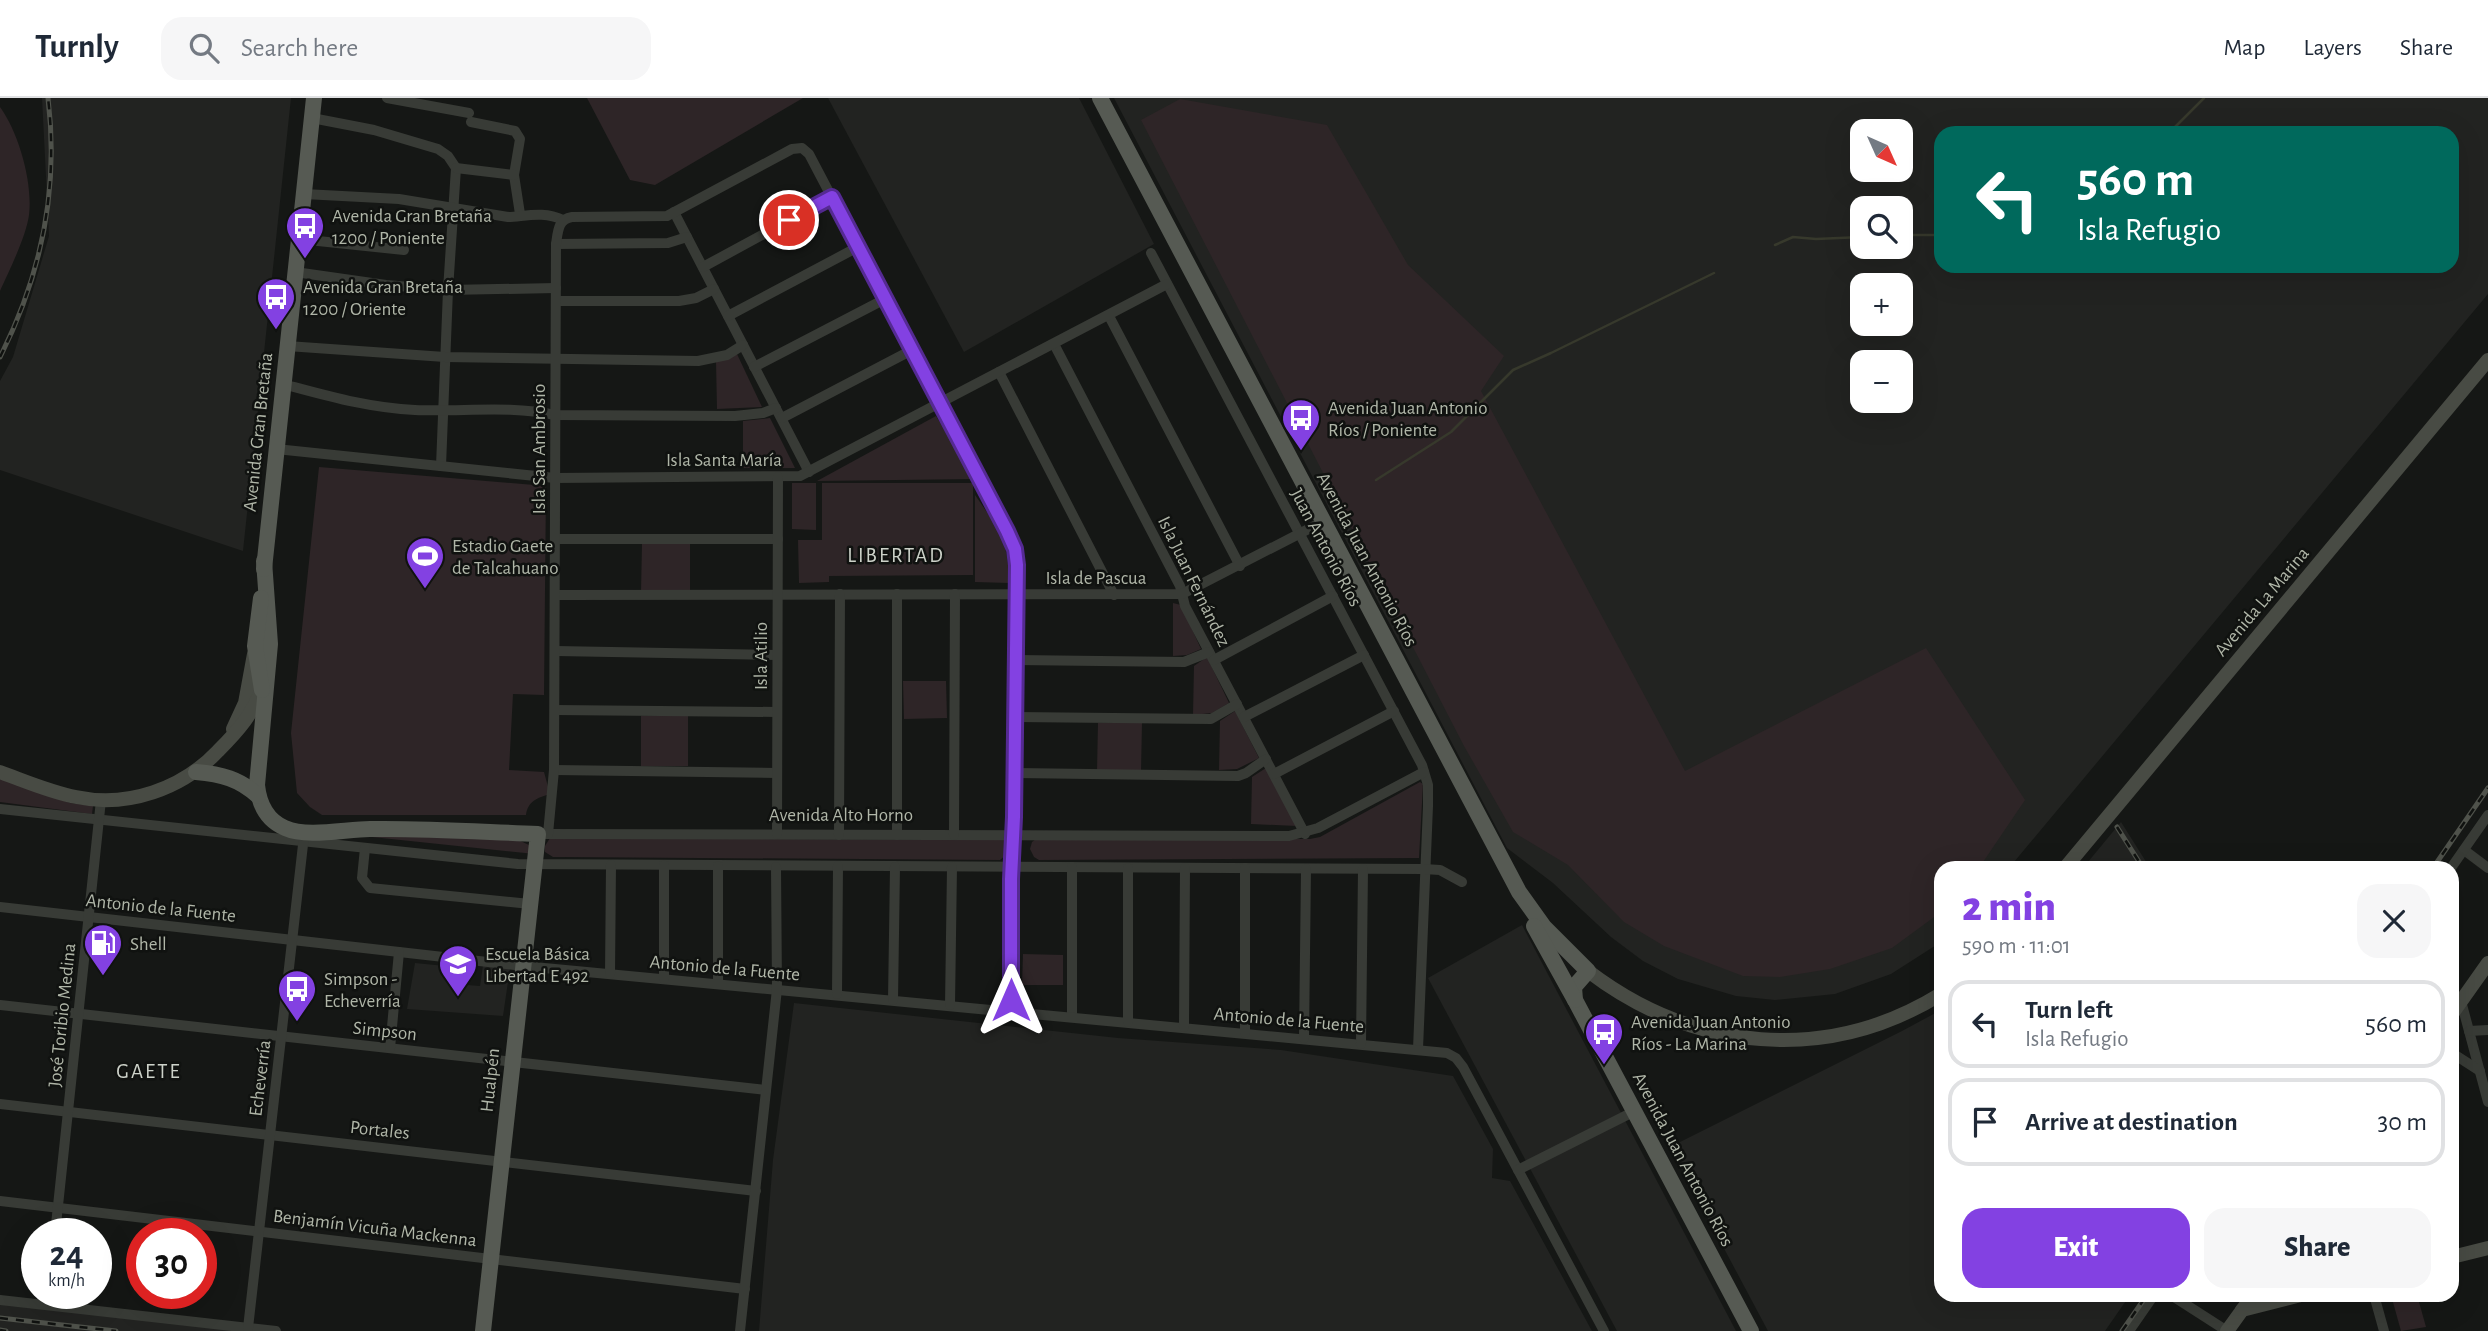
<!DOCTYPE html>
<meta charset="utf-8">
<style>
body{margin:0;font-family:"Alegreya Sans",sans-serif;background:#f6f6f7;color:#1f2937;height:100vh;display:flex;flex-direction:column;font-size:26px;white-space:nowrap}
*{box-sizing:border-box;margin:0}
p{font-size:23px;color:#747a83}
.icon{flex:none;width:38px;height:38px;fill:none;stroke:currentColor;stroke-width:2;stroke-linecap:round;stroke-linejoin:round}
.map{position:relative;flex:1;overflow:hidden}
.side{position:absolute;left:1934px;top:763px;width:525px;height:441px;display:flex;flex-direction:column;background:#fff;border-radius:21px;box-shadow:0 7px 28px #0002}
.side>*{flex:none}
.top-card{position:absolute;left:1934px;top:28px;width:525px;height:147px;border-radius:21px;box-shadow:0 7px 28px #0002;background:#00695c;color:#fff;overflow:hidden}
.needle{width:46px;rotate:135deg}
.fabs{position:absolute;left:1850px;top:21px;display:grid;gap:14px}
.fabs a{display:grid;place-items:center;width:63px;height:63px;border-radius:14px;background:#fff;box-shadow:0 7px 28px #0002;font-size:35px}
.speed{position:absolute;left:21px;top:1120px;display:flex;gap:14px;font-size:35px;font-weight:700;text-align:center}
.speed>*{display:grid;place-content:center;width:91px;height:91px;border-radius:50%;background:#fff;box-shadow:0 7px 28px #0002;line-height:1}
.speed small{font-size:18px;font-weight:400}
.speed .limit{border:10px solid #d22;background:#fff;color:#111}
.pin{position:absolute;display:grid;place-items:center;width:60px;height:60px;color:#fff;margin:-30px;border:4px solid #fff;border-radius:50%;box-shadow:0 2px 7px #0007}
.me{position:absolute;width:77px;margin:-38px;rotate:0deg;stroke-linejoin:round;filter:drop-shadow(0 0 5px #0008)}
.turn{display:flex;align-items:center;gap:24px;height:147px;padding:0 28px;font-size:32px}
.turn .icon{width:91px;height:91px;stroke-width:2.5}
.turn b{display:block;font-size:49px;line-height:60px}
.round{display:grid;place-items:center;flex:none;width:74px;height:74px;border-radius:21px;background:#f6f6f7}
.headline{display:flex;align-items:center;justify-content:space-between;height:119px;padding:0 28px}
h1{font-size:42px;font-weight:800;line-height:52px;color:#8341e2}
.primary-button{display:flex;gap:14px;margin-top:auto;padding:14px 28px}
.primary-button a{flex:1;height:80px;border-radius:21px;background:#8341e2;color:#fff;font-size:28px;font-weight:800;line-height:80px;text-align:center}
.primary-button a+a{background:#f6f6f7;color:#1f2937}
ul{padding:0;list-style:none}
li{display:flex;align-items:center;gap:21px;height:88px;margin:0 14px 10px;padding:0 14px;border:4px solid #e0e1e3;border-radius:21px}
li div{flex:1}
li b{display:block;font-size:26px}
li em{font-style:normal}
header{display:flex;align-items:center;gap:42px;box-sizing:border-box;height:98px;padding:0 35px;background:#fff;border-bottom:2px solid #e0e1e3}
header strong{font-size:33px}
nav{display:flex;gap:38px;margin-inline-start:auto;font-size:24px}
.search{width:490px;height:63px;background:#f6f6f7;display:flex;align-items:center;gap:18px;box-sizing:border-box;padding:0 24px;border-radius:21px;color:#747a83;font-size:26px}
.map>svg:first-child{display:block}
.built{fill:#222321;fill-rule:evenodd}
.green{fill:#2e2527}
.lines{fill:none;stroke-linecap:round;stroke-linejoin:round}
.stream{stroke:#37392c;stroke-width:2.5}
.street{stroke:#383b36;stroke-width:10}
.secondary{stroke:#484b44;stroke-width:14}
.primary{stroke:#565a53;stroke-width:16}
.rail-casing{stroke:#4f524b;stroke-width:5}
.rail{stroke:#101210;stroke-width:2.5;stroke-dasharray:8;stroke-linecap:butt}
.route-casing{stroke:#552a93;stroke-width:18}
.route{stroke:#8341e2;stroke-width:12}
.labels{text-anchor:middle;stroke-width:5;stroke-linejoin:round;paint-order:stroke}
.poi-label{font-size:19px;fill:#b0b6a8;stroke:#101210;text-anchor:start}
.street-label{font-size:19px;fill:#b0b6a8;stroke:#101210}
.neighbourhood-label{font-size:21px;letter-spacing:2px;fill:#cdd2c9;stroke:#101210}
</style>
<header>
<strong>Turnly</strong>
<div class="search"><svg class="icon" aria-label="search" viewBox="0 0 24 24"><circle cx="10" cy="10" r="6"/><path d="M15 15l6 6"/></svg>Search here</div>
<nav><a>Map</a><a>Layers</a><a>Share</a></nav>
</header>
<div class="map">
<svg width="2488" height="1233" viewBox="0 0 2488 1233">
<rect width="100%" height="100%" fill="#151715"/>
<g class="built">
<polygon points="42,0 291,0 243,453 0,372 0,283 13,259 49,138"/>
<polygon points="828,0 1079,0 1154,146 964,254"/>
<path d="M1114,0H2488V196L2009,770H1941V844L1891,876L1835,896L1775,902L1736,898L1678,881L1643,863L1611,839L1553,785L1507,750ZM1862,33H1900V72H1862ZM1941,35H2452V168H1941ZM1862,110H1900V149H1862ZM1862,187H1900V226H1862ZM1862,264H1900V303H1862Z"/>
<polygon points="2121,724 2150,770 2083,770"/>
<polygon points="1522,827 1736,1233 1617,1233 1428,880"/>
<polygon points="415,865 455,869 454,886 480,888 483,867 510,870 503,918 407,911"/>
<polygon points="794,905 1118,940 1281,952 1453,978 1493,1051 1492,1080 1510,1083 1592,1233 759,1233 773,1062"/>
<polygon points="1941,912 1941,1197 2130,1197 2105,1233 1768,1233 1670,1049 1902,933"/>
<polygon points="0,1204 249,1233 0,1233"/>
</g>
<g class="green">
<polygon points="587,0 803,0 655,87 630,82"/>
<polygon points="1180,1 1327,27 1408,167 1504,258 1481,293 1685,673 1926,550 2025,702 1979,770 1941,770 1941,814 1892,850 1830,871 1780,879 1743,878 1664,848 1624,824 1568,767 1513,734 1464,648 1141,22"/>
<path d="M0,9C19,35 33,85 29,117C26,139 9,173 0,193Z"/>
<polygon points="736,254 762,309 717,311 716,263"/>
<polygon points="936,318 976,381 817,383"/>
<polygon points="770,320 795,370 743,370 743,323"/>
<path d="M319,369L546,388L544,597L513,596L509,672L544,674L550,696C537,700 528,703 526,717H322L310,709L297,695L291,635Z"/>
<polygon points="792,385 816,385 816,432 792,431"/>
<polygon points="822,385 973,385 973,477 829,478 829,484 799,485 798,442 822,442"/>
<path d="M975,397C998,430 1009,443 1009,485L975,484Z"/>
<polygon points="642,446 690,446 690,495 641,494"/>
<polygon points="1173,505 1181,507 1201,551 1187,557 1173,558"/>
<polygon points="1207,559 1229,605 1212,615 1193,617 1194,568"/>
<polygon points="903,583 946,583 947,620 904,621"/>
<polygon points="1235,613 1259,660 1237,671 1219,672 1220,623"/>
<rect x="641" y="618" width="47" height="50"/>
<polygon points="1098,625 1142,625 1141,674 1097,673"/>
<polygon points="1266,670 1297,728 1251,726 1252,679"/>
<polygon points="0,680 70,705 93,708 92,716 0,704"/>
<polygon points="1420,684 1423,686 1419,760 1039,762 1034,759 1030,751 1032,744 1036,741 1310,741 1320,739"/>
<polygon points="353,737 514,740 529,747 535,756"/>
<polygon points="550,740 1004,742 1009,751 1008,755 1000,762 564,759 553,759 545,754 545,748"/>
<polygon points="1023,856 1063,857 1063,887 1022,887"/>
<polygon points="2391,1197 2417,1197 2426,1229 2401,1233"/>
</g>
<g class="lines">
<g class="stream">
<polyline points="2169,35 2204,0"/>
<polyline points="1900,137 1941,137"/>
<polyline points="1775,147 1793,139 1816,141 1862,139"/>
<polyline points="1376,382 1451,334 1513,272 1551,255 1714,175"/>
</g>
<g class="street">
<polyline points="387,0 469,15"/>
<polyline points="312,20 374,32 438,51 448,58 456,70 448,192 441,368"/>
<polyline points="471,24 515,33 520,41 514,77 520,116"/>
<polyline points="456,70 514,77"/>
<path d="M304,96L399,101L508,119C527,118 544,113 563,122"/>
<polyline points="674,114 809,374"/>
<polyline points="299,141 404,152"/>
<polyline points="556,146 668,145 687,139"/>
<polyline points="1151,155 1422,667 1428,687 1428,708 1418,951"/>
<polyline points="703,169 832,99"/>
<polyline points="295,174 386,187 448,192 556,190"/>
<polyline points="556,203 679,203 696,200 714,191"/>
<polyline points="728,218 858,149"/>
<polyline points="1109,218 1240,468"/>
<polyline points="1054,246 1180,488 1185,508 1305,736"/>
<polyline points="287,248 445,259 698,263 727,257 743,247"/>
<polyline points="754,269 885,201"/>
<polyline points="999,274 1114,497"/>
<path d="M283,286C328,298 369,310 415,312C462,314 510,307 555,317L735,318L763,315L776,310"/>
<polyline points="782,320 912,252"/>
<polyline points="276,351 555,380 800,378 1167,186"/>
<polyline points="556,441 778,441"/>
<polyline points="897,496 897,737"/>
<polyline points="556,497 1182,496 1324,423"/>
<polyline points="556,553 777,557"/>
<polyline points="1015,562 1184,564 1209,554"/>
<polyline points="1214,562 1333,498"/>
<polyline points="555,612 777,614"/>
<polyline points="1015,619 1211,621 1237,606"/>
<polyline points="1244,619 1364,557"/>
<polyline points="554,672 777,675"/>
<polyline points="1015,675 1238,678 1246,675 1266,661"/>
<polyline points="1274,676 1394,613"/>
<polyline points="0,711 518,766 1424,771 1440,772 1462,784"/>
<polyline points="544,736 1289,738 1318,730 1424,674"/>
<path d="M548,736L554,672L556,146C558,133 558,121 572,119L667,118L792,51L802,50L809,56L1007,433L1015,451L1016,479L1014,719L1011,781V913"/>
<polyline points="777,736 778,379"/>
<polyline points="839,737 840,496"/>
<polyline points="954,737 955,496"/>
<polyline points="365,750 362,780 370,790 530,806"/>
<polyline points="2464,752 2488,770"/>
<polyline points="718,768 718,885"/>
<polyline points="1072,769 1072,918"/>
<polyline points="2451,770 2488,717"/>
<polyline points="0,809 523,868 1447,955 1456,960 1463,969 1604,1233"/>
<polyline points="610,876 611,767"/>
<polyline points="664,881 664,767"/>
<polyline points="837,896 838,768"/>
<polyline points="893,902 895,769"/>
<polyline points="2461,903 2488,1004"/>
<polyline points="0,907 766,992"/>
<polyline points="950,907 952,769"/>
<polyline points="1128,924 1128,770"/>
<polyline points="1184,929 1185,770"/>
<polyline points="2469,933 2488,932"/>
<polyline points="1245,935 1245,770"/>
<polyline points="1304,940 1306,771"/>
<polyline points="1361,946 1363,771"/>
<polyline points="390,950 399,854"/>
<polyline points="2452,955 2480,973"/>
<polyline points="0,1006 756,1093"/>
<polyline points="1518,1072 1635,1013"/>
<polyline points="0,1103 745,1191"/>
<polyline points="55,1136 101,702"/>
<polyline points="2171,1197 2227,1233"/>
<polyline points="2374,1197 2384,1233"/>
<polyline points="0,1202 276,1233"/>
<polyline points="248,1230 304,738"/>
<polyline points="740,1233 777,891 776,769"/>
<polyline points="2129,1233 2154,1197"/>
</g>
<g class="secondary">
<polyline points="233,631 245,605 254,556"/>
<path d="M0,674C25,683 50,694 76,699C128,710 182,691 218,653C238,633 254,615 263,588"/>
<polyline points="2065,770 2488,262"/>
<path d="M1588,873C1693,953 1826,967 1941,896"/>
<polyline points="2452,916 2488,865"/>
<polyline points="2452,1159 2488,1150"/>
<polyline points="2242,1212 2301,1197"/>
<polyline points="2227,1233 2253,1197"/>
</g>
<g class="primary">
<polyline points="1100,0 1519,794 1544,829 1588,873 1574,889 1575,902 1751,1233"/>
<path d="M264,463L270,546L257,687C259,706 266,722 285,730C307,740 346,731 370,731C426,730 482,734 538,736L483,1233"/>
<polyline points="264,471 314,0"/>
<polyline points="261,500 255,548 262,592"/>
<path d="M196,674C221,676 240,681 258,698"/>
<polyline points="1534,828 1575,902"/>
</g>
<defs>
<g id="rail">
<path d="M0,259C41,178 59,90 48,0"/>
<polyline points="2117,729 2143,770"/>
<polyline points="2433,770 2488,690"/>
<polyline points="0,1220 116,1233"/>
<polyline points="0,1232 6,1233"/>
<polyline points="2122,1233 2147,1197"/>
</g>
</defs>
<use href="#rail" class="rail-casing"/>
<use href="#rail" class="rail"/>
</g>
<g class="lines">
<defs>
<polyline id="route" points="789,122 832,99 1007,433 1015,451 1017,467 1014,719 1011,781 1011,902"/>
</defs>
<use href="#route" class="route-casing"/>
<use href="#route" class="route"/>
</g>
<defs>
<symbol id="bus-pin" viewBox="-11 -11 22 30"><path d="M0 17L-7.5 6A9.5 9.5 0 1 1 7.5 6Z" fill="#8341e2" stroke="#101210"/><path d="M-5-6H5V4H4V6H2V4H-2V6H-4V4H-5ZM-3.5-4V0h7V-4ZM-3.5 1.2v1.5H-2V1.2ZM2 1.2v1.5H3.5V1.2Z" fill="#fff"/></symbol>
<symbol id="stadium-pin" viewBox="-11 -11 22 30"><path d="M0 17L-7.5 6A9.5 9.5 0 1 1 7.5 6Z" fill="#8341e2" stroke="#101210"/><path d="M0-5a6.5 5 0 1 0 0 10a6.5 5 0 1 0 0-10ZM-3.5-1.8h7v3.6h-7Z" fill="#fff"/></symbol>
<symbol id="fuel-pin" viewBox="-11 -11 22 30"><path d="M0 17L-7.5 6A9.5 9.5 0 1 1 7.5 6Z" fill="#8341e2" stroke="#101210"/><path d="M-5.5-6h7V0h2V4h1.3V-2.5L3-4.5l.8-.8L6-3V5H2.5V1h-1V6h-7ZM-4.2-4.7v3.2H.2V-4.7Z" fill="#fff"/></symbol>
<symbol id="school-pin" viewBox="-11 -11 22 30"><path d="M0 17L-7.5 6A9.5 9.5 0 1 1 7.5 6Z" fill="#8341e2" stroke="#101210"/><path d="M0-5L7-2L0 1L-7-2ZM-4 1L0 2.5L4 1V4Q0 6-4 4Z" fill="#fff"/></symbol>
</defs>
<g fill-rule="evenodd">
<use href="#bus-pin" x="283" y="106" width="44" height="60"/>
<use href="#bus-pin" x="254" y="177" width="44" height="60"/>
<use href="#bus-pin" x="1279" y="298" width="44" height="60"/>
<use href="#stadium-pin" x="403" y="436" width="44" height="60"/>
<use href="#fuel-pin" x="81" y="823" width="44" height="60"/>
<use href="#school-pin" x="436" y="844" width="44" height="60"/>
<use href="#bus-pin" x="275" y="869" width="44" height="60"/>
<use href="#bus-pin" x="1582" y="912" width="44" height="60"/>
</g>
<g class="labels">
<g class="poi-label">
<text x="332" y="124">Avenida Gran Bretaña<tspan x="332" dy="22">1200 / Poniente</tspan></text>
<text x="303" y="195">Avenida Gran Bretaña<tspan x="303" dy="22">1200 / Oriente</tspan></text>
<text x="1328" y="316">Avenida Juan Antonio<tspan x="1328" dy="22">Ríos / Poniente</tspan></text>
<text x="452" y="454">Estadio Gaete<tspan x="452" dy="22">de Talcahuano</tspan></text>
<text x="130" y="852">Shell</text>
<text x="485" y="862">Escuela Básica<tspan x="485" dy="22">Libertad E 492</tspan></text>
<text x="324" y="887">Simpson -<tspan x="324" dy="22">Echeverría</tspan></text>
<text x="1631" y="930">Avenida Juan Antonio<tspan x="1631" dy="22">Ríos - La Marina</tspan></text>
</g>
<g class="street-label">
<text transform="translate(257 334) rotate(-84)" y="7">Avenida Gran Bretaña</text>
<text transform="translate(538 351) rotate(-90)" y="7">Isla San Ambrosio</text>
<text x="724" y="368">Isla Santa María</text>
<text transform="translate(1327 449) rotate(62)" y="7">Juan Antonio Ríos</text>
<text transform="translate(1368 461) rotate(62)" y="7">Avenida Juan Antonio Ríos</text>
<text x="1096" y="486">Isla de Pascua</text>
<text transform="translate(1195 483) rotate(64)" y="7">Isla Juan Fernández</text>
<text transform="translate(2261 503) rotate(-50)" y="7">Avenida La Marina</text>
<text transform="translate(760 558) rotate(-90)" y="7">Isla Atilio</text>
<text x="841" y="723">Avenida Alto Horno</text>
<text transform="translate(161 809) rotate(6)" y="7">Antonio de la Fuente</text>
<text transform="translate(725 869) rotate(5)" y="7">Antonio de la Fuente</text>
<text transform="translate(61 917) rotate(-84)" y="7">José Toribio Medina</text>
<text transform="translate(1289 921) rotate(5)" y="7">Antonio de la Fuente</text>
<text transform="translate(385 932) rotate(6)" y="7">Simpson</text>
<text transform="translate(259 980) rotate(-83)" y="7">Echeverría</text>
<text transform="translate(489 982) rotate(-84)" y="7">Hualpén</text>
<text transform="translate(380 1031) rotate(6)" y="7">Portales</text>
<text transform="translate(1684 1061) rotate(62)" y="7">Avenida Juan Antonio Ríos</text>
<text transform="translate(375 1129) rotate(7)" y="7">Benjamín Vicuña Mackenna</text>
</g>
<g class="neighbourhood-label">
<text x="896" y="464">LIBERTAD</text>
<text x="149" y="980">GAETE</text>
</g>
</g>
</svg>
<div class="fabs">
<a><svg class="needle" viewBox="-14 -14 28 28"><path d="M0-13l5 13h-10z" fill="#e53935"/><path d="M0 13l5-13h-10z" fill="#747a83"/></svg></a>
<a><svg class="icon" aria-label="search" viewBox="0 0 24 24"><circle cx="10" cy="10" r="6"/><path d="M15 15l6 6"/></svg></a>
<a>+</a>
<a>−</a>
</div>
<div class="speed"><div>24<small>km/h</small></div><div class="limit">30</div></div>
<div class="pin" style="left:789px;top:122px;background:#d93025"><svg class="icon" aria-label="arrive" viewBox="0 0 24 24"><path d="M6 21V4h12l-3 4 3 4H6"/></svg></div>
<svg class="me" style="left:1011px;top:902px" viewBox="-20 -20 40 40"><path d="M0-17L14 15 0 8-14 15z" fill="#8341e2" stroke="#fff" stroke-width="4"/></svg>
<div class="top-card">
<div class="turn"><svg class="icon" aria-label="left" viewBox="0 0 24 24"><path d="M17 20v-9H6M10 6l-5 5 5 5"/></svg><div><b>560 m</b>Isla Refugio</div></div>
</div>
<section class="side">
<div class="headline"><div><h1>2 min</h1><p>590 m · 11:01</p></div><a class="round"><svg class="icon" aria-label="close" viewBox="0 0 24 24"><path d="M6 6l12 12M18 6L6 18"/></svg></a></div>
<ul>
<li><svg class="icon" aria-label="left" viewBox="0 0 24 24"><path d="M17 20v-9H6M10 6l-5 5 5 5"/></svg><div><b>Turn left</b><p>Isla Refugio</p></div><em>560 m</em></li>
<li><svg class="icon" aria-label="arrive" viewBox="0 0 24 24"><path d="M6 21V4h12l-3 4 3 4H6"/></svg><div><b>Arrive at destination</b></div><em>30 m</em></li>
</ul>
<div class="primary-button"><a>Exit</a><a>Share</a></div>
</section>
</div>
